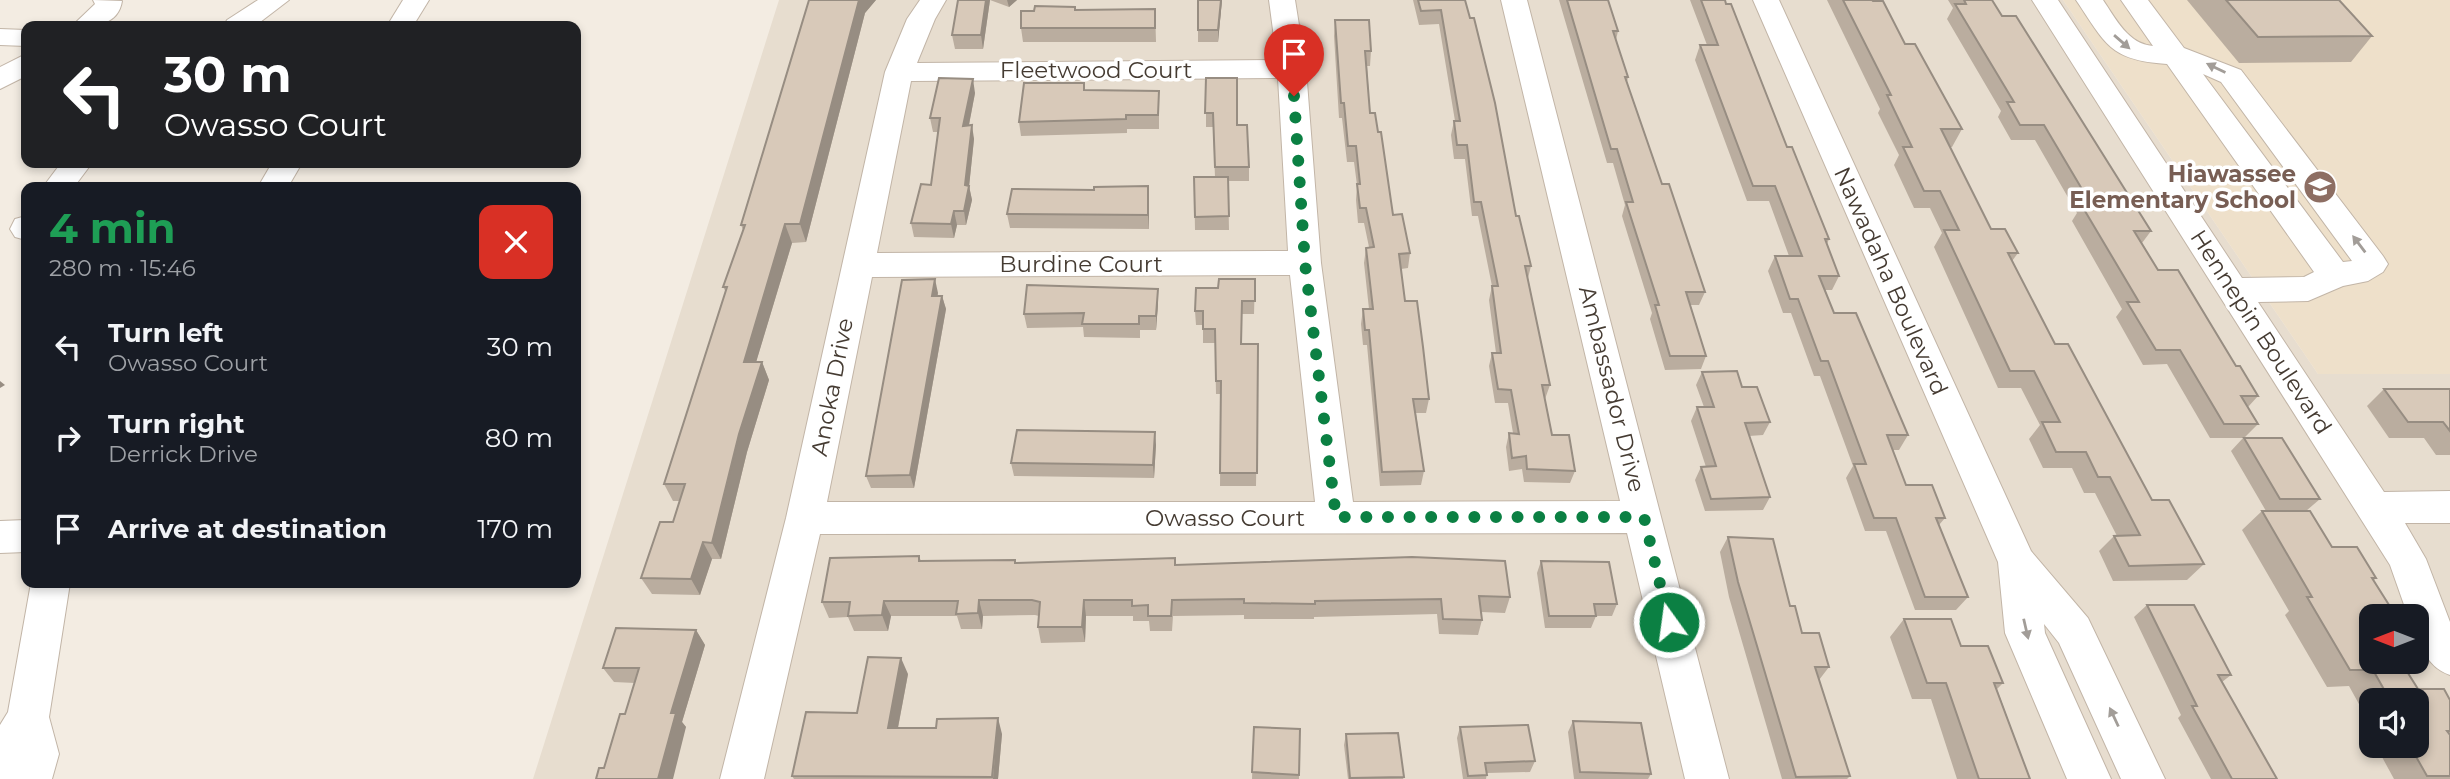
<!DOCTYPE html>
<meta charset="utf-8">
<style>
body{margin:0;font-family:Montserrat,sans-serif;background:#20242c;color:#f1f3f6;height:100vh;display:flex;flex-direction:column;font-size:26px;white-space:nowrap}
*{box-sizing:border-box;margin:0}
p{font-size:23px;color:#9ea1a6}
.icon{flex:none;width:38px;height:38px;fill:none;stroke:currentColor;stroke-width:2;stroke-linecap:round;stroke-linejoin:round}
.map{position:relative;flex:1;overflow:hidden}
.details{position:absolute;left:21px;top:182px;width:560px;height:406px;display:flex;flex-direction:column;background:#171b24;border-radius:14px;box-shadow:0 4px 10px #0003}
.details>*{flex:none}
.hud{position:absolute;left:21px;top:21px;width:560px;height:147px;border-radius:14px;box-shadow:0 4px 10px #0003;background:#202124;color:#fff;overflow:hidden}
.needle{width:46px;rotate:270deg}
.tools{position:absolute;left:2359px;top:604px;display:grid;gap:14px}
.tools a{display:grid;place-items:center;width:70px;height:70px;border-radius:14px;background:#171b24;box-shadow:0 4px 10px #0003;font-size:35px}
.pin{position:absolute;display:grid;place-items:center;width:60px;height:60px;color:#fff;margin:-72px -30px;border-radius:50% 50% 50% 0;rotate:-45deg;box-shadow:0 0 7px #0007}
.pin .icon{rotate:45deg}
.me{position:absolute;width:77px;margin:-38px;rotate:346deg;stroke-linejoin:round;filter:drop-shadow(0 0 5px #0008)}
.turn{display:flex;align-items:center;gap:24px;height:147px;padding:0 28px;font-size:32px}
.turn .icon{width:91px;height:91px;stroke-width:2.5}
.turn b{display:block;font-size:49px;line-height:60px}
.round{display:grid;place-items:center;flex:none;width:74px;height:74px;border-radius:14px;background:#20242c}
.headline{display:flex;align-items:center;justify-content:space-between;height:119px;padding:0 28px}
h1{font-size:42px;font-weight:700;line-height:52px;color:#1e9e55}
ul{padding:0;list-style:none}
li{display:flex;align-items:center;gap:21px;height:91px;padding:0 28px}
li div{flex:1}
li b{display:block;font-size:26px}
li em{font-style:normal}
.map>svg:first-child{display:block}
.residential{fill:#e7ddcf;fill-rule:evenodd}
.education{fill:#eee0ca}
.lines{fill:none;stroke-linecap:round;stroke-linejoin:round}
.minor-casing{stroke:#c2b5a7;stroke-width:2}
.minor{fill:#fff;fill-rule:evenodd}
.wall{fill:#baad9f}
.shaded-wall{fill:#978d82}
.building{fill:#d8c9b9;stroke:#978d82;stroke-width:2}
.oneway{fill:#a29d98}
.route{stroke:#0b8043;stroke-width:12;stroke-dasharray:0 21.6}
.labels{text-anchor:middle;stroke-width:7;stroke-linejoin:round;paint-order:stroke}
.street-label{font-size:23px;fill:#453b32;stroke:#fff}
.education-label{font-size:23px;font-weight:bold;fill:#785e54;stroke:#fff;text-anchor:end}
</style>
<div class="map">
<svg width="2450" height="779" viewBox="0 0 2450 779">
<rect width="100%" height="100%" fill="#f3ece2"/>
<path class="residential" d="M779,0H2063L2318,374H2450V779H533ZM2371,616H2417V662H2371ZM2371,700H2417V746H2371Z"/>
<polygon class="education" points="2063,0 2450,0 2450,374 2318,374"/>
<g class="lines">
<defs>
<g id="minor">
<path d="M93,0L122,1C118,27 92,26 72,26L95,4Z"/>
<polygon points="258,0 289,0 255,26 224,26 227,20"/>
<polygon points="403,0 429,0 413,26 387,26"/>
<path d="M920,0H946L935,19L917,63L1277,60L1269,0H1295L1306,69L1321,263L1353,502L1620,501L1501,0H1527L1729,779H1685L1627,533L820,534L764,779H720L786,518L885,72L907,19ZM1278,78L1288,251L877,253L911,81ZM1290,275L1315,502H827L872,277Z"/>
<polygon points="1753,0 1779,0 2031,551 2088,618 2165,779 2121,779 2059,643 2044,624 2045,633 2111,779 2067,779 2005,633 1998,562"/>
<path d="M2032,0H2058L2242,278L2304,277L2314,272L2167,64C2109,60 2106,44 2076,0H2103C2116,19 2128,44 2153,46L2121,0H2148L2184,48L2241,70L2383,256L2388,264L2383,272L2368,281L2343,286L2308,301L2258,302L2384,492L2450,491V523H2405L2426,559L2450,622V675C2425,666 2417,642 2417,616H2408L2390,565ZM2203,74L2221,82L2352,261L2343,262Z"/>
<polygon points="0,29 26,30 26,46 0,45"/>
<polygon points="26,54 26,76 0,89 0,67"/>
<polygon points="61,163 92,163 74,187 43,187"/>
<polygon points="272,163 302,163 288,187 258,187"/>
<polygon points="26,216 26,240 15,237 10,229 15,219"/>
<polygon points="26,520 26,552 0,553 0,521"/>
<polygon points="31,583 70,583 49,717 59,754 52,779 0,779 0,725 8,712"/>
</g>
</defs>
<use href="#minor" class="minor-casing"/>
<use href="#minor" class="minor"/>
</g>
<g class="wall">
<polygon points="809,0 876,0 865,13 806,242 792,243 756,362 762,362 769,380 747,452 721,559 712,559 700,595 652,594 641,578 673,522 680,501 673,501 664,484 726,292 723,287 743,230 741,225"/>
<polygon points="958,0 1017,0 1009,7 990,0 983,49 955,49 952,35"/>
<polygon points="1198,0 1222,0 1218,42 1198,42"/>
<polygon points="1413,0 1465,0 1516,216 1531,266 1528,278 1550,385 1545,399 1552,435 1575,471 1570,483 1524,482 1522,469 1509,471 1506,447 1509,433 1513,433 1508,403 1495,403 1489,366 1492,353 1496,353 1489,300 1492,286 1478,216 1472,216 1465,159 1454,159 1451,135 1454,121 1455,121 1439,24 1419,25"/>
<polygon points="1559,0 1608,0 1618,31 1616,40 1628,77 1627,82 1662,184 1705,292 1699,305 1690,305 1706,356 1701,369 1665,370 1650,319 1652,313 1622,216 1625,205 1613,163 1607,163"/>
<polygon points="1690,0 1725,0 1787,147 1829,239 1827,244 1839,276 1832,290 1825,290 1834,313 1908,435 1899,450 1892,450 1906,485 1945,518 1939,525 1968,597 1956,610 1915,610 1886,531 1865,531 1846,478 1853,466 1820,376 1814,376 1791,313 1783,313 1768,271 1775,256 1789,256 1769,201 1747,201 1695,60 1700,45 1707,45"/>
<polygon points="1827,0 1872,0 1905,44 1962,129 1952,147 1950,147 1991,229 2018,253 2012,261 2055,344 2152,500 2204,564 2187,580 2113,581 2099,551 2114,536 2117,536 2095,493 2084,493 2072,468 2043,468 2029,439 2040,425 2021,388 1998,388 1934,247 1942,233 1930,208 1914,208 1894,165 1899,155 1878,113 1880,109"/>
<polygon points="1948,0 1992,0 2002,16 2151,231 2142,243 2158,270 2236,366 2258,396 2248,407 2258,424 2244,438 2320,499 2306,511 2332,547 2376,578 2373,581 2371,616 2418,689 2450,700 2450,779 2394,779 2376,746 2417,746 2417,700 2371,700 2371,737 2365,726 2370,724 2349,686 2327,687 2285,615 2289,611 2242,530 2262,511 2266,511 2231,451 2243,438 2210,438 2167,364 2143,365 2116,317 2122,309 2072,221 2077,213 2035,140 2011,140 1998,117 2001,111 1947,19 1953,8"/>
<polygon points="2187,0 2339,0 2372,36 2351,62 2239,63"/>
<polygon points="1155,9 1156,42 1023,42 1021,28 1075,10"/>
<polygon points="1335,20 1371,51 1370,66 1367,66 1370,113 1378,132 1393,215 1410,253 1408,268 1401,269 1405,301 1429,399 1426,413 1416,413 1424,471 1421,485 1380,486 1367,345 1363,345 1361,324 1363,309 1369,309 1364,263 1366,248 1369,247 1364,223 1358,223 1356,200 1357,185 1354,162 1347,162 1342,118 1339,118 1334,36"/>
<polygon points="1206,78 1237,125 1249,167 1249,181 1228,181 1229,230 1195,230 1194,177 1215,177 1213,127 1206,127"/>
<polygon points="1084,83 1085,90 1159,91 1159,129 1127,129 1127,133 1021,136 1019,122"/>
<polygon points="975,93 969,125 974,139 969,186 972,200 966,225 957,225 954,238 914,237 911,223 931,185 938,132 933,132 930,118"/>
<polygon points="1149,200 1149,229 1010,228 1007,214"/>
<polygon points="1255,279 1254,314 1242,314 1241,344 1258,344 1256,486 1220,486 1221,394 1216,394 1215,343 1203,343 1203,325 1196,325 1195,311 1218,288"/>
<polygon points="1158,289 1158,303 1156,330 1140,330 1140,338 1084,337 1083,327 1027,328 1024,314"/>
<polygon points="938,293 938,296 942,296 946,309 914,488 871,488 866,476"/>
<polygon points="1702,372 1742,387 1770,422 1763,435 1749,436 1770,497 1763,510 1705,511 1695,480 1701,467 1706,467 1691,421 1697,407 1704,407 1696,385"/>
<polygon points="2384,389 2450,389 2450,455 2436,455 2424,438 2389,438 2367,406"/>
<polygon points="1156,445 1154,478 1014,476 1011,463"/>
<polygon points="1728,537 1790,606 1802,633 1829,667 1819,680 1850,776 1847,779 1782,779 1729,597 1720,552"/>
<polygon points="919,556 921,561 1015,560 1016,563 1175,565 1510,597 1505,613 1481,612 1482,620 1478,635 1439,634 1437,614 1314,617 1314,619 1244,619 1244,615 1173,616 1172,631 1150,631 1149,621 1133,621 1133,616 1086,616 1085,642 1041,643 1038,627 1039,616 1035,615 983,616 982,629 961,629 957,616 891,616 888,631 854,631 848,617 829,618 822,602"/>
<polygon points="1541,561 1617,604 1612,616 1596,616 1591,628 1545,628 1537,573"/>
<polygon points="2147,605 2231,675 2222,682 2277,779 2211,779 2178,718 2181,715 2134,617"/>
<polygon points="1904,619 1961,646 2003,683 1997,689 2030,779 1957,779 1931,699 1912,699 1890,637"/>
<polygon points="696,630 705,645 682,722 686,727 604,768 625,714 635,683 614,682 603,668"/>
<polygon points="908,674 898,728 1002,734 998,779 794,779 792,776 857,713"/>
<polygon points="1573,721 1651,774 1648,779 1574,779 1568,732"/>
<polygon points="1254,727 1299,775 1299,779 1252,779"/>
<polygon points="1460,727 1535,761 1530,772 1487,773 1486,779 1463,779 1457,738"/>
<polygon points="1346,734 1404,777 1403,779 1348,779 1344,745"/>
</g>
<g class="shaded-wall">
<polygon points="859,0 876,0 865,13 806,242 800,224"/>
<polygon points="986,0 990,0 983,49 981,35"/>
<polygon points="1007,0 1017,0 1009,7"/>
<polygon points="1221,0 1222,0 1218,42 1218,30"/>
<polygon points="973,79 975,93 966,140 963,126"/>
<polygon points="972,125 974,139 969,187 969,186 972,200 966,225 964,211 965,185"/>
<polygon points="1148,186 1149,200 1149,229 1148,215"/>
<polygon points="954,211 957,225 954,238 951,224"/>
<polygon points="785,224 792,243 751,379 744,362"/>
<polygon points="935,279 938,293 935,310 932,296"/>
<polygon points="1158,289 1158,303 1156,330 1156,316"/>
<polygon points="942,296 946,309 914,488 910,475"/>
<polygon points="762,362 769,380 747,452 721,559 712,543 739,434"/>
<polygon points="0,381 5,385 0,388"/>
<polygon points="1155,432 1156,445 1154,478 1153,465"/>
<polygon points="703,542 712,559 700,595 691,579"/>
<polygon points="979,600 983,616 982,629 978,613"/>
<polygon points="1084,600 1086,616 1085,642 1082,627"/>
<polygon points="884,601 891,616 888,631 882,615"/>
<polygon points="696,630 705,645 682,722 686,727 673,779 658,779 671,713"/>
<polygon points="901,658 908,674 895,743 888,728"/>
<polygon points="998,718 1002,734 998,779 993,779"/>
</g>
<g class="building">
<polygon points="809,0 859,0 800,224 785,224 744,362 762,362 739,434 712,543 703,542 691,579 641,578 660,522 673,522 685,484 664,484 727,287 723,287 745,225 741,225"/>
<polygon points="958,0 986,0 981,35 952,35"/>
<polygon points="1198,0 1221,0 1218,30 1198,30"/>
<polygon points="1418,0 1465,0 1470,18 1474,18 1495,103 1516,216 1519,216 1531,266 1525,266 1550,385 1542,385 1552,435 1569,435 1575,471 1527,469 1526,456 1512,458 1509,433 1519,434 1511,390 1498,389 1492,353 1501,353 1492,286 1498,286 1481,202 1474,202 1467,145 1457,145 1454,121 1460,121 1441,10 1421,11"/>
<polygon points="1567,0 1608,0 1618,31 1613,31 1628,77 1625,77 1662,184 1669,184 1705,292 1686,292 1706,356 1670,356 1655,305 1659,305 1626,202 1633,202 1617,149 1611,149"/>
<polygon points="1701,0 1725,0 1726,4 1731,4 1787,147 1792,147 1829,239 1825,239 1839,276 1819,276 1834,313 1856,313 1908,435 1887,435 1906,485 1932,485 1945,518 1936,518 1968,597 1925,597 1896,518 1874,518 1854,464 1866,464 1828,361 1821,361 1798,299 1790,299 1775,256 1802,256 1775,186 1753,186 1700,45 1718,45"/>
<polygon points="1843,0 1872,0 1873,1 1883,1 1905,44 1915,44 1962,129 1941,129 1991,229 2005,229 2018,253 2008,253 2055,344 2068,344 2152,500 2169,500 2204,564 2129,566 2114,536 2140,535 2110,477 2098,477 2086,452 2056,452 2042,422 2060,422 2034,371 2010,371 1944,230 1959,230 1940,191 1924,191 1903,147 1912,147 1887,95 1891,95"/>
<polygon points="1964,0 1992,0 2002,16 2016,16 2151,231 2134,231 2158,270 2178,270 2236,366 2240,366 2258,396 2241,396 2258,424 2224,424 2180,350 2156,350 2127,302 2139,302 2082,206 2092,206 2044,125 2020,125 2007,102 2014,102 1955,4 1966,4"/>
<polygon points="2226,0 2339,0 2372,36 2258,37"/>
<polygon points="1035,6 1075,7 1075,10 1155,9 1155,28 1021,28 1021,11 1034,11"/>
<polygon points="1335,20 1369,20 1371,51 1365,51 1370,113 1375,113 1378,132 1381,132 1393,215 1402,214 1410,253 1399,254 1405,301 1417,301 1423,347 1429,399 1413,399 1424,471 1382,472 1369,330 1365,330 1363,309 1373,309 1366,248 1374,247 1366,208 1360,208 1357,184 1360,184 1356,146 1348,146 1344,103 1341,103"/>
<polygon points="939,78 973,79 963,126 972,125 965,185 969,186 964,211 954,211 951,224 911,223 921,184 931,185 940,118 930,118"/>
<polygon points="1206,78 1237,78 1237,125 1247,125 1249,167 1215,167 1213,113 1205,113"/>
<polygon points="1024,83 1084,83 1084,90 1159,91 1158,115 1126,115 1126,119 1019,122"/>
<polygon points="1194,177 1228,177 1229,216 1195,217"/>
<polygon points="1148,186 1148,215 1007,214 1012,189 1094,190 1094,187"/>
<polygon points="935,279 932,296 942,296 910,475 866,476 902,280"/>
<polygon points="1219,279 1255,279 1255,301 1242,301 1241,344 1258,344 1257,473 1220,473 1221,381 1216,381 1215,329 1203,329 1203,311 1195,311 1196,288 1218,288"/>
<polygon points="1027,285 1158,289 1156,316 1139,316 1139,324 1082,324 1084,313 1024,314"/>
<polygon points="1737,371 1742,387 1757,387 1770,422 1745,423 1770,497 1711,499 1701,467 1716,466 1697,407 1714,407 1702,372"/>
<polygon points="2384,389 2450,389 2450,431 2443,422 2408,422"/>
<polygon points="1017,430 1155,432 1153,465 1011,463"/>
<polygon points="2244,438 2282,438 2320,499 2280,499"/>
<polygon points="2262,511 2310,511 2332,547 2357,547 2376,578 2372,578 2396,616 2371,616 2371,662 2401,662 2418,689 2444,689 2450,700 2450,731 2447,731 2450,735 2450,776 2427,776 2410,746 2417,746 2417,700 2390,700 2373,670 2350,670 2307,597 2312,597"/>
<polygon points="1728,537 1773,539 1790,606 1795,606 1802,633 1819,633 1829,667 1815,667 1850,776 1796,777 1738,582"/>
<polygon points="919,556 919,561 1015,560 1015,563 1175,558 1175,565 1412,557 1505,561 1510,597 1479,596 1482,620 1443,619 1441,599 1315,601 1315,604 1244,603 1244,599 1172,600 1171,616 1148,616 1148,605 1132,606 1132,600 1084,600 1082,627 1038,627 1040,602 1032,600 979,600 978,613 956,614 958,601 884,601 882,615 848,616 850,602 822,602 830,558"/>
<polygon points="1541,561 1609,562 1617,604 1594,604 1596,616 1549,616"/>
<polygon points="2147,605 2194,605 2231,675 2218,675 2277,779 2232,779 2192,706 2197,706"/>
<polygon points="1904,619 1951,619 1961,646 1988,646 2003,683 1994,683 2030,779 1979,779 1946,683 1927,683"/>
<polygon points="616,628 696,630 671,713 676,713 658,779 596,779 599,768 604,768 620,714 625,714 639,668 603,668"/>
<polygon points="868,657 901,658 888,728 936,728 937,719 998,718 992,777 792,776 806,712 857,713"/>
<polygon points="1573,721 1641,723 1651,774 1580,772"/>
<polygon points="1528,725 1535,761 1485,763 1487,775 1468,776 1460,727"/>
<polygon points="1254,727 1300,729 1299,775 1252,772"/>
<polygon points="1398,733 1404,777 1350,778 1346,734"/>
</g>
<defs><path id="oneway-solid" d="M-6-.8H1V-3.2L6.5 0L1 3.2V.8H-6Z" transform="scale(1.75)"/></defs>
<g class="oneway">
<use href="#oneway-solid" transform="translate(2122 42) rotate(41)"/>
<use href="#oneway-solid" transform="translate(2216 68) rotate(-154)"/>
<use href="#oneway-solid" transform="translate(2359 244) rotate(-127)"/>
<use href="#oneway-solid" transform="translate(2026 629) rotate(77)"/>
<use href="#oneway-solid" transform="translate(2114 717) rotate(-115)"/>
</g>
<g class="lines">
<polyline class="route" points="1294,96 1305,263 1336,517 1644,517 1669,622"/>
</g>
<defs>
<symbol id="school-disc" viewBox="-11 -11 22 22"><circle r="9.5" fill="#8d6e63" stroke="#fff"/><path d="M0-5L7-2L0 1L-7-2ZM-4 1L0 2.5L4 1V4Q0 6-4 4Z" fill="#fff"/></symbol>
</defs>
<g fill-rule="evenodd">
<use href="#school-disc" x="2301" y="168" width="38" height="38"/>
</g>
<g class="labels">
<g class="street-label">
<text x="1096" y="78">Fleetwood Court</text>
<text x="1081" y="272">Burdine Court</text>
<text transform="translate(1891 281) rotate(66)" y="8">Nawadaha Boulevard</text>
<text transform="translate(2261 332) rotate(57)" y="8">Hennepin Boulevard</text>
<text transform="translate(832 387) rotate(-79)" y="8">Anoka Drive</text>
<text transform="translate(1612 389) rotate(76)" y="8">Ambassador Drive</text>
<text x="1225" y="526">Owasso Court</text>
</g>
<g class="education-label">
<text x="2296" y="182">Hiawassee<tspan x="2296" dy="26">Elementary School</tspan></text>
</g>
</g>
</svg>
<div class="tools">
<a><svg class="needle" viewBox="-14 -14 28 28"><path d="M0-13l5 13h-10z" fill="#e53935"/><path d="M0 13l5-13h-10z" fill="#9ea1a6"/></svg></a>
<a><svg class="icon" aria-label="sound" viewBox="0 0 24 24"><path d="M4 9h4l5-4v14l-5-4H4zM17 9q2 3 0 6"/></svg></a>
</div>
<div class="pin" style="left:1294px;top:96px;background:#d93025"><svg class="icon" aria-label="arrive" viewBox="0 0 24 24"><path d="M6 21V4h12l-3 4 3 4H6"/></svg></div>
<svg class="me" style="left:1669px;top:622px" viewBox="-20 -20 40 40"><circle r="17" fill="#0b8043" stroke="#fff" stroke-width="3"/><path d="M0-11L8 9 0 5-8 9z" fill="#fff"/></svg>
<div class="hud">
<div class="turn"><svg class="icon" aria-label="left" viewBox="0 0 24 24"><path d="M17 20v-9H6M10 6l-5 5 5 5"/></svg><div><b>30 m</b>Owasso Court</div></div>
</div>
<section class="details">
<div class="headline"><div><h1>4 min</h1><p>280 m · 15:46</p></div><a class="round" style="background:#d93025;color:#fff"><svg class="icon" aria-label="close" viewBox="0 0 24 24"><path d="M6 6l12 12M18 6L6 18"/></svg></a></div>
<ul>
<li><svg class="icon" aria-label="left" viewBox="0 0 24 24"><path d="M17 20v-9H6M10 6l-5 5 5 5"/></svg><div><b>Turn left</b><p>Owasso Court</p></div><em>30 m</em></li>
<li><svg class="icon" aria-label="right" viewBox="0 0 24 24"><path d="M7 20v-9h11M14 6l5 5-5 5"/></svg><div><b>Turn right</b><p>Derrick Drive</p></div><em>80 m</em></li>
<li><svg class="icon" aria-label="arrive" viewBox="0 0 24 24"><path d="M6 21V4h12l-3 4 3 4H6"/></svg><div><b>Arrive at destination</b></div><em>170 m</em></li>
</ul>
</section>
</div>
